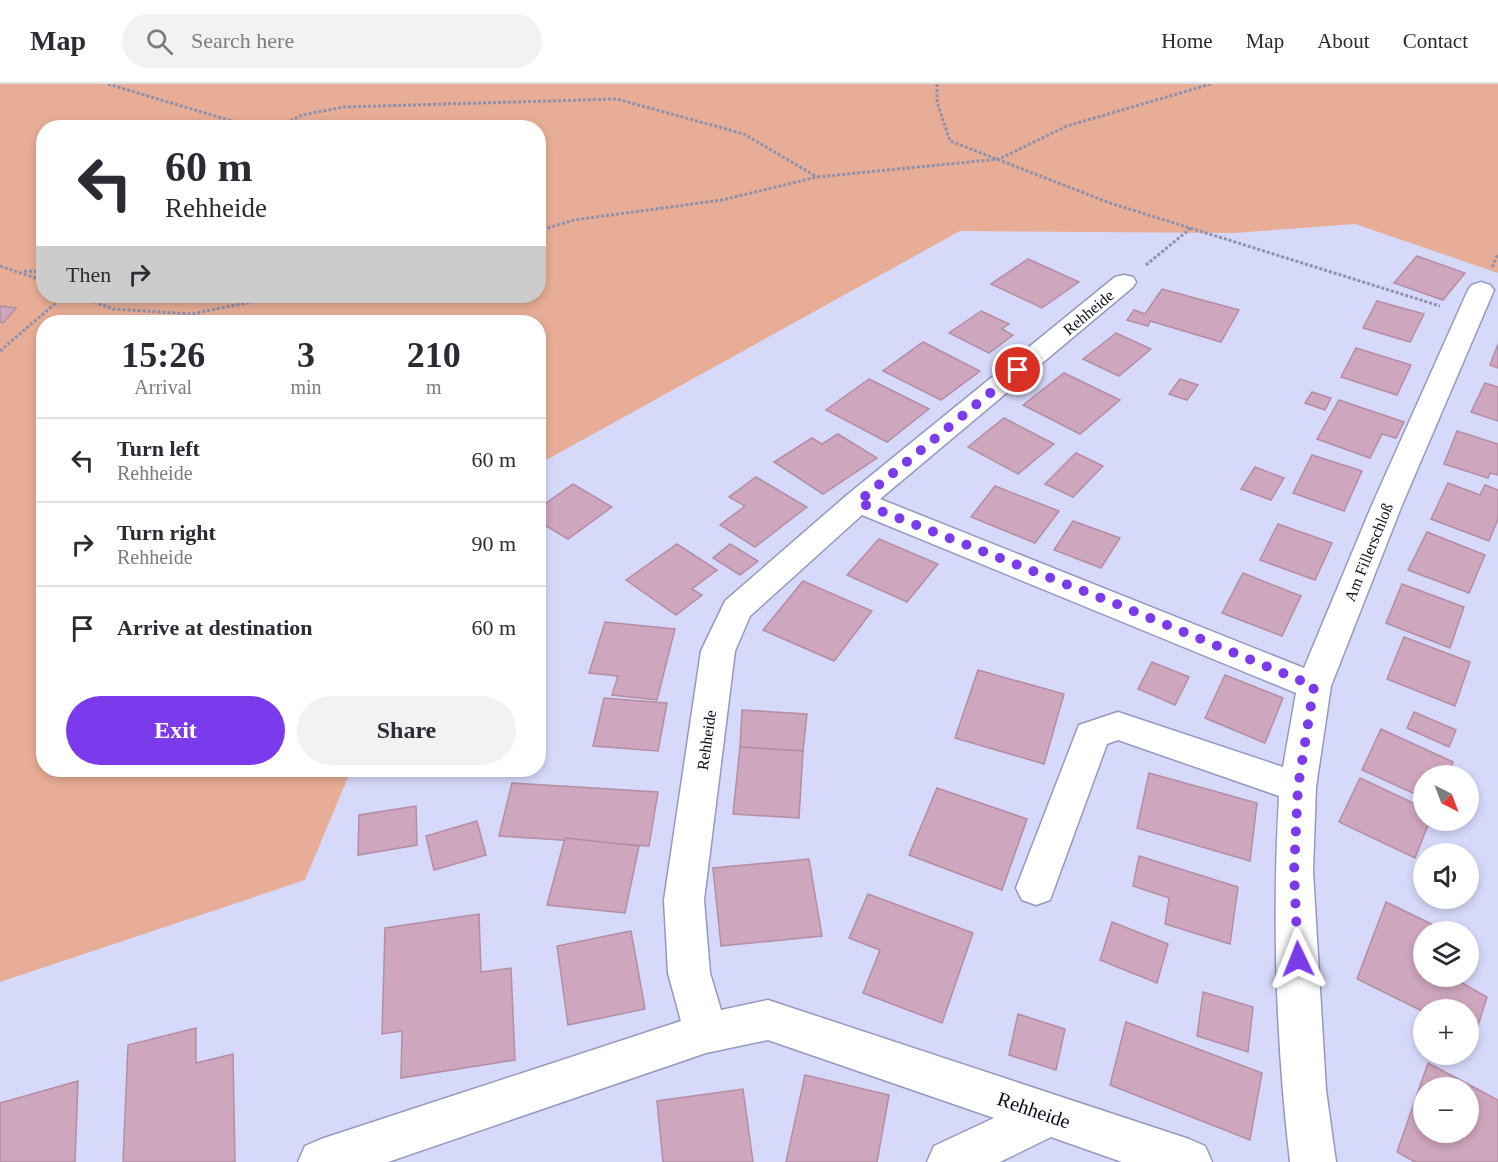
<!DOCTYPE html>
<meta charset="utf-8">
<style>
body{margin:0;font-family:Georgia,serif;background:#f2f2f3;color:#2b2b33;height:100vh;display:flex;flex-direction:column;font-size:22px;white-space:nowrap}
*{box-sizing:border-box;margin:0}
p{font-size:20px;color:#7c7c81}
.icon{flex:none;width:33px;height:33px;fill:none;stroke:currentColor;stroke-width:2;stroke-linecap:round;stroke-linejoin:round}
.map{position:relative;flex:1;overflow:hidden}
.side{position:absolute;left:36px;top:231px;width:510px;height:462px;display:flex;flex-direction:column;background:#fff;border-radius:24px;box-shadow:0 3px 9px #0003}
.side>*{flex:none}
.hud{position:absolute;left:36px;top:36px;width:510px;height:183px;border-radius:24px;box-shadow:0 3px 9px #0003;background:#fff;color:#2b2b33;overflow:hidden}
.needle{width:39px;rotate:138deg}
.buttons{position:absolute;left:1413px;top:681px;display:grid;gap:12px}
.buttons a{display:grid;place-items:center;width:66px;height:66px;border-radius:50%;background:#fff;box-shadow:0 3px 9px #0003;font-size:30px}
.pin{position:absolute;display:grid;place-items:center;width:51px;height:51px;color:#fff;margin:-26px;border:3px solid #fff;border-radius:50%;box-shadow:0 2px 6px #0007}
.me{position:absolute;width:66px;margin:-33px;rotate:358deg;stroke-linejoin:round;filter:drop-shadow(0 0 4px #0008)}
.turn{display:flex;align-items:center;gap:21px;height:126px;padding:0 30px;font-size:27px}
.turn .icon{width:78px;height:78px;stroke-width:2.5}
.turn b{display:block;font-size:42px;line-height:51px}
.then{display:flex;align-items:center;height:57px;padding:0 30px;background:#0003;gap:12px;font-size:22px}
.eta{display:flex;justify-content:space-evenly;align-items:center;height:102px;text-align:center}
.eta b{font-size:36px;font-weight:700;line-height:42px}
.cta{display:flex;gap:12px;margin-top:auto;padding:12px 30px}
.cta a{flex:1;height:69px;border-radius:36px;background:#7c3aed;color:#fff;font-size:24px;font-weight:700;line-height:69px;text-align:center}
.cta a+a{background:#f2f2f3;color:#2b2b33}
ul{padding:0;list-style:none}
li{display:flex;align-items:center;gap:18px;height:84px;padding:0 30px;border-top:2px solid #e1e1e2}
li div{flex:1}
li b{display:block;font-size:22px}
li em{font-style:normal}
header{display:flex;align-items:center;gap:36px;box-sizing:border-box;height:84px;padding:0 30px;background:#fff;border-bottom:2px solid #e1e1e2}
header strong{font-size:28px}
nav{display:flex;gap:33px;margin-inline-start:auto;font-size:21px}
.search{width:420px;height:54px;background:#f2f2f3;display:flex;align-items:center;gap:15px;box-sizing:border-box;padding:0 21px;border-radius:33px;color:#7c7c81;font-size:22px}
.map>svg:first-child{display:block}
.green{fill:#e8ad96;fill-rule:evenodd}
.building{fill:#cea6be;stroke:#b48da4;stroke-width:1.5;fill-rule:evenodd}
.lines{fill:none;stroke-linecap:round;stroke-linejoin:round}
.minor-casing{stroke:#9598be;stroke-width:3}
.path{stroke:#8f91ac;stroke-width:3;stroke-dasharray:3 2;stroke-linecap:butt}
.minor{fill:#fff;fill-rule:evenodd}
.route{stroke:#7c3aed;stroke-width:10;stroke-dasharray:0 18}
.labels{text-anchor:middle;stroke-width:4.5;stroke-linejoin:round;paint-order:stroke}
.street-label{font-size:16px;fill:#090917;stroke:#fdfdfd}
.near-street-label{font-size:20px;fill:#090917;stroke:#fdfdfd}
</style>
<header>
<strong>Map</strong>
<div class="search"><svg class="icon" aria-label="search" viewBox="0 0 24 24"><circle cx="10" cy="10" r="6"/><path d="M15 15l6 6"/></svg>Search here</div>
<nav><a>Home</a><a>Map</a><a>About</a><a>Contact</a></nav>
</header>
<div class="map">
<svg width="1498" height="1078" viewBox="0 0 1498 1078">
<rect width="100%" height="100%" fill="#d7d9fb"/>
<path class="green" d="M0,0H1498V189L1355,140L1234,149L960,147L539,380L538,238H44V686H351L305,796L0,898ZM44,44H538V212H44Z"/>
<g class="building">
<polygon points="1417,172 1465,189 1443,216 1394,199"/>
<polygon points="1028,175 1079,198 1042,224 991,200"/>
<polygon points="1162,205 1239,226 1221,258 1150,237 1148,242 1127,236 1134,226 1145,230"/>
<polygon points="1377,217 1424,230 1410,258 1363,244"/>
<polygon points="0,222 16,224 3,239 0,238"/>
<polygon points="981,227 1009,240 1002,245 1013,251 989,269 949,249"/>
<polygon points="1116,249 1151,265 1119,292 1083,275"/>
<polygon points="923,258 980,287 941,316 883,287"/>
<polygon points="1498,260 1498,284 1490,281"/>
<polygon points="1356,264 1411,281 1397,311 1341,293"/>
<polygon points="1064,289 1120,316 1080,350 1023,321"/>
<polygon points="869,295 929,325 887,358 826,326"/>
<polygon points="1180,295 1198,301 1187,316 1169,310"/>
<polygon points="1485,299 1498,303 1498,337 1471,328"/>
<polygon points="1312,308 1331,314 1325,326 1305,319"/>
<polygon points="1339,316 1404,338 1396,354 1382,350 1370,374 1317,355"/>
<polygon points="1004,334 1054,360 1018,390 968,363"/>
<polygon points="1457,347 1498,360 1498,391 1490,389 1488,394 1444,380"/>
<polygon points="838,350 877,374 823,410 774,378 812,354 822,360"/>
<polygon points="1076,369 1103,382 1073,413 1045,400"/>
<polygon points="1312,371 1362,387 1344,427 1293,409"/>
<polygon points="1255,383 1284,394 1271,416 1241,405"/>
<polygon points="756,393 807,423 755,463 720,441 745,422 729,413"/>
<polygon points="1448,399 1480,411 1485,401 1498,406 1498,435 1489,457 1431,435"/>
<polygon points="573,400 612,423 568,455 538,437 538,425"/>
<polygon points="995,402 1059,427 1035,459 971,433"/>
<polygon points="1073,437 1120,454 1101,484 1054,466"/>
<polygon points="1278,440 1332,459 1315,496 1260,476"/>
<polygon points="1427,448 1485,471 1469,509 1408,486"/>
<polygon points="879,455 938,480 907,518 847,491"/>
<polygon points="677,460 717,486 692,505 702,511 676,531 626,496"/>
<polygon points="730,460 758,477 740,491 713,474"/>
<polygon points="1243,489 1301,512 1282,552 1222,529"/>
<polygon points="803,497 872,527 834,577 763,546"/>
<polygon points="1402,500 1464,523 1450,564 1386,539"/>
<polygon points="605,538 675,545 657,616 612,611 618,592 589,589"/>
<polygon points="1404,553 1470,578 1455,622 1387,595"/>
<polygon points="1152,578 1189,593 1175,621 1138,605"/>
<polygon points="978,586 1064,610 1044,680 955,654"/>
<polygon points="1225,591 1283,614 1265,659 1205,634"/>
<polygon points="604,614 667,619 658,667 593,662"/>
<polygon points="742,626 807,630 803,667 740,663"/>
<polygon points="1414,628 1456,646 1449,663 1407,644"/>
<polygon points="1381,645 1453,678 1448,692 1424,692 1424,714 1362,686"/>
<polygon points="740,663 803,667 799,734 733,730"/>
<polygon points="1149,689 1257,719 1250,777 1137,744"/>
<polygon points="1360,694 1424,724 1424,736 1430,736 1415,774 1339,738"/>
<polygon points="512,699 658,708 649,762 499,752"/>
<polygon points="937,704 1027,735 1002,806 909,771"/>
<polygon points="416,722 417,761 358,771 359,731"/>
<polygon points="477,737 486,771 434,786 426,752"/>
<polygon points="565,754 639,762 625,829 547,821"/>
<polygon points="1139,772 1238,803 1230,860 1165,840 1169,814 1133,802"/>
<polygon points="809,775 822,852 721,862 713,784"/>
<polygon points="868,810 973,849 942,939 863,909 880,866 849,854"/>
<polygon points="1386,818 1448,848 1424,848 1424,892 1450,892 1487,913 1474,954 1468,951 1468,926 1424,926 1424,928 1357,895"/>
<polygon points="479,830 481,888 511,884 515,976 401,994 402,947 382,950 385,844"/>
<polygon points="1112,838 1168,860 1157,899 1100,876"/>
<polygon points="631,847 645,925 568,941 557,862"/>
<polygon points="1203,908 1253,923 1248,968 1197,952"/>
<polygon points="1018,930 1065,945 1056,986 1009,971"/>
<polygon points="1126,938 1262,989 1250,1056 1110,1001"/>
<polygon points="196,944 196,979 233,970 235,1078 123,1078 128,961"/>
<path d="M1428,979L1498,1016V1078H1415L1397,1068ZM1424,1004H1468V1048H1424Z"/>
<polygon points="805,991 889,1011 877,1078 786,1078"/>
<polygon points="78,997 75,1078 0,1078 0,1019"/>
<polygon points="743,1005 753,1078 663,1078 657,1017"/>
</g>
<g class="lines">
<defs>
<path id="minor" d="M1124,191L1133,193L1136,198L1133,203L880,415L1304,584L1372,421L1468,206L1472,201L1481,198L1490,201L1494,206L1402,421L1331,602L1316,703L1313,787L1326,1006L1336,1078H1290C1276,957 1272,833 1279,712L1118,656L1107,660L1050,816L1036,821L1022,816L1016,804L1079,641L1118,628L1283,683L1296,609L862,431L750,532L735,567L704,816L710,889L721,926L768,916L1189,1055L1205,1062L1212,1078H1122L1051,1053L1000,1078H927L934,1062L994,1034L768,956L706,969L388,1078H298L305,1062L321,1055L681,937L668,889L664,816L701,567L725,517L847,411L1115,193Z"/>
</defs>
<use href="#minor" class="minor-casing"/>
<g class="path">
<polyline points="108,0 255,44"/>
<polyline points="937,0 937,18 950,57 1110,119 1440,222"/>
<polyline points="277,44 302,31 344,23 617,15 744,50 817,93"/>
<polyline points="538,147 574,136 722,116 817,93 999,75 1067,42 1211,0"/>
<polyline points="1146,181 1191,144"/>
<polyline points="0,182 44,197"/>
<polyline points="1492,183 1498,170"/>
<polyline points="24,187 44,188"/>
<polyline points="80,212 113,225 192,230 279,212"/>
<polyline points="0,267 64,212"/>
</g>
<use href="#minor" class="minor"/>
</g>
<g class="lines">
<polyline class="route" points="1018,286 858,418 1114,519 1314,602 1298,703 1294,787 1298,875"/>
</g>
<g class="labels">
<g class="street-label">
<text transform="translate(1088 228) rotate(-40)" y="6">Rehheide</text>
<text transform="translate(1368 468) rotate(-68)" y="6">Am Fillerschloß</text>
<text transform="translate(706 656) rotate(-82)" y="6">Rehheide</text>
</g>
<g class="near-street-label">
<text transform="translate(1034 1026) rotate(19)" y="7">Rehheide</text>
</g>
</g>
</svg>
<div class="buttons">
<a><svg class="needle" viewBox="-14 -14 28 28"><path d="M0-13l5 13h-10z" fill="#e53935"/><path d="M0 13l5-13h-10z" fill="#7c7c81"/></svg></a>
<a><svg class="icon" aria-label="sound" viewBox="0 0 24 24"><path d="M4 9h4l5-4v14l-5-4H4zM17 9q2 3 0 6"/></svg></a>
<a><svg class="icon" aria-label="layers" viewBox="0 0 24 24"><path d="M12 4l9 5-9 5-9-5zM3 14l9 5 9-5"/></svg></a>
<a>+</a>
<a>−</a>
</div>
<div class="pin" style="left:1018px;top:286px;background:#d93025"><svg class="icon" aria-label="arrive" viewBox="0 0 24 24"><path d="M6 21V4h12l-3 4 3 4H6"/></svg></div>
<svg class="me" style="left:1298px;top:875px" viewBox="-20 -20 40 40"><path d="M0-17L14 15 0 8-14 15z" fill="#7c3aed" stroke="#fff" stroke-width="4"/></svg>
<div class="hud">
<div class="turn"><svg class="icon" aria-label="left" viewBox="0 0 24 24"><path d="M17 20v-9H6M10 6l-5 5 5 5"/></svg><div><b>60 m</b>Rehheide</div></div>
<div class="then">Then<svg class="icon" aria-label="right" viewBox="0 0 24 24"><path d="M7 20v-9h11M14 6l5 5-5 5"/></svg></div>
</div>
<section class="side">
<div class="eta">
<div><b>15:26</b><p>Arrival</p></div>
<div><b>3</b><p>min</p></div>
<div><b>210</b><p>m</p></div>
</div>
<ul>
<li><svg class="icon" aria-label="left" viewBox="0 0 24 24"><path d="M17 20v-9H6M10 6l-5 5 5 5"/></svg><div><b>Turn left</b><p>Rehheide</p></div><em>60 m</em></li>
<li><svg class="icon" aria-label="right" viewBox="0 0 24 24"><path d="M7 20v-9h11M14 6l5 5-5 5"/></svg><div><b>Turn right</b><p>Rehheide</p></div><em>90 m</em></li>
<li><svg class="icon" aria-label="arrive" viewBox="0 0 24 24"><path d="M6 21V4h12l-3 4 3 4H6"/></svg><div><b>Arrive at destination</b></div><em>60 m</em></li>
</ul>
<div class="cta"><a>Exit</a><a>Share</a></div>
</section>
</div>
